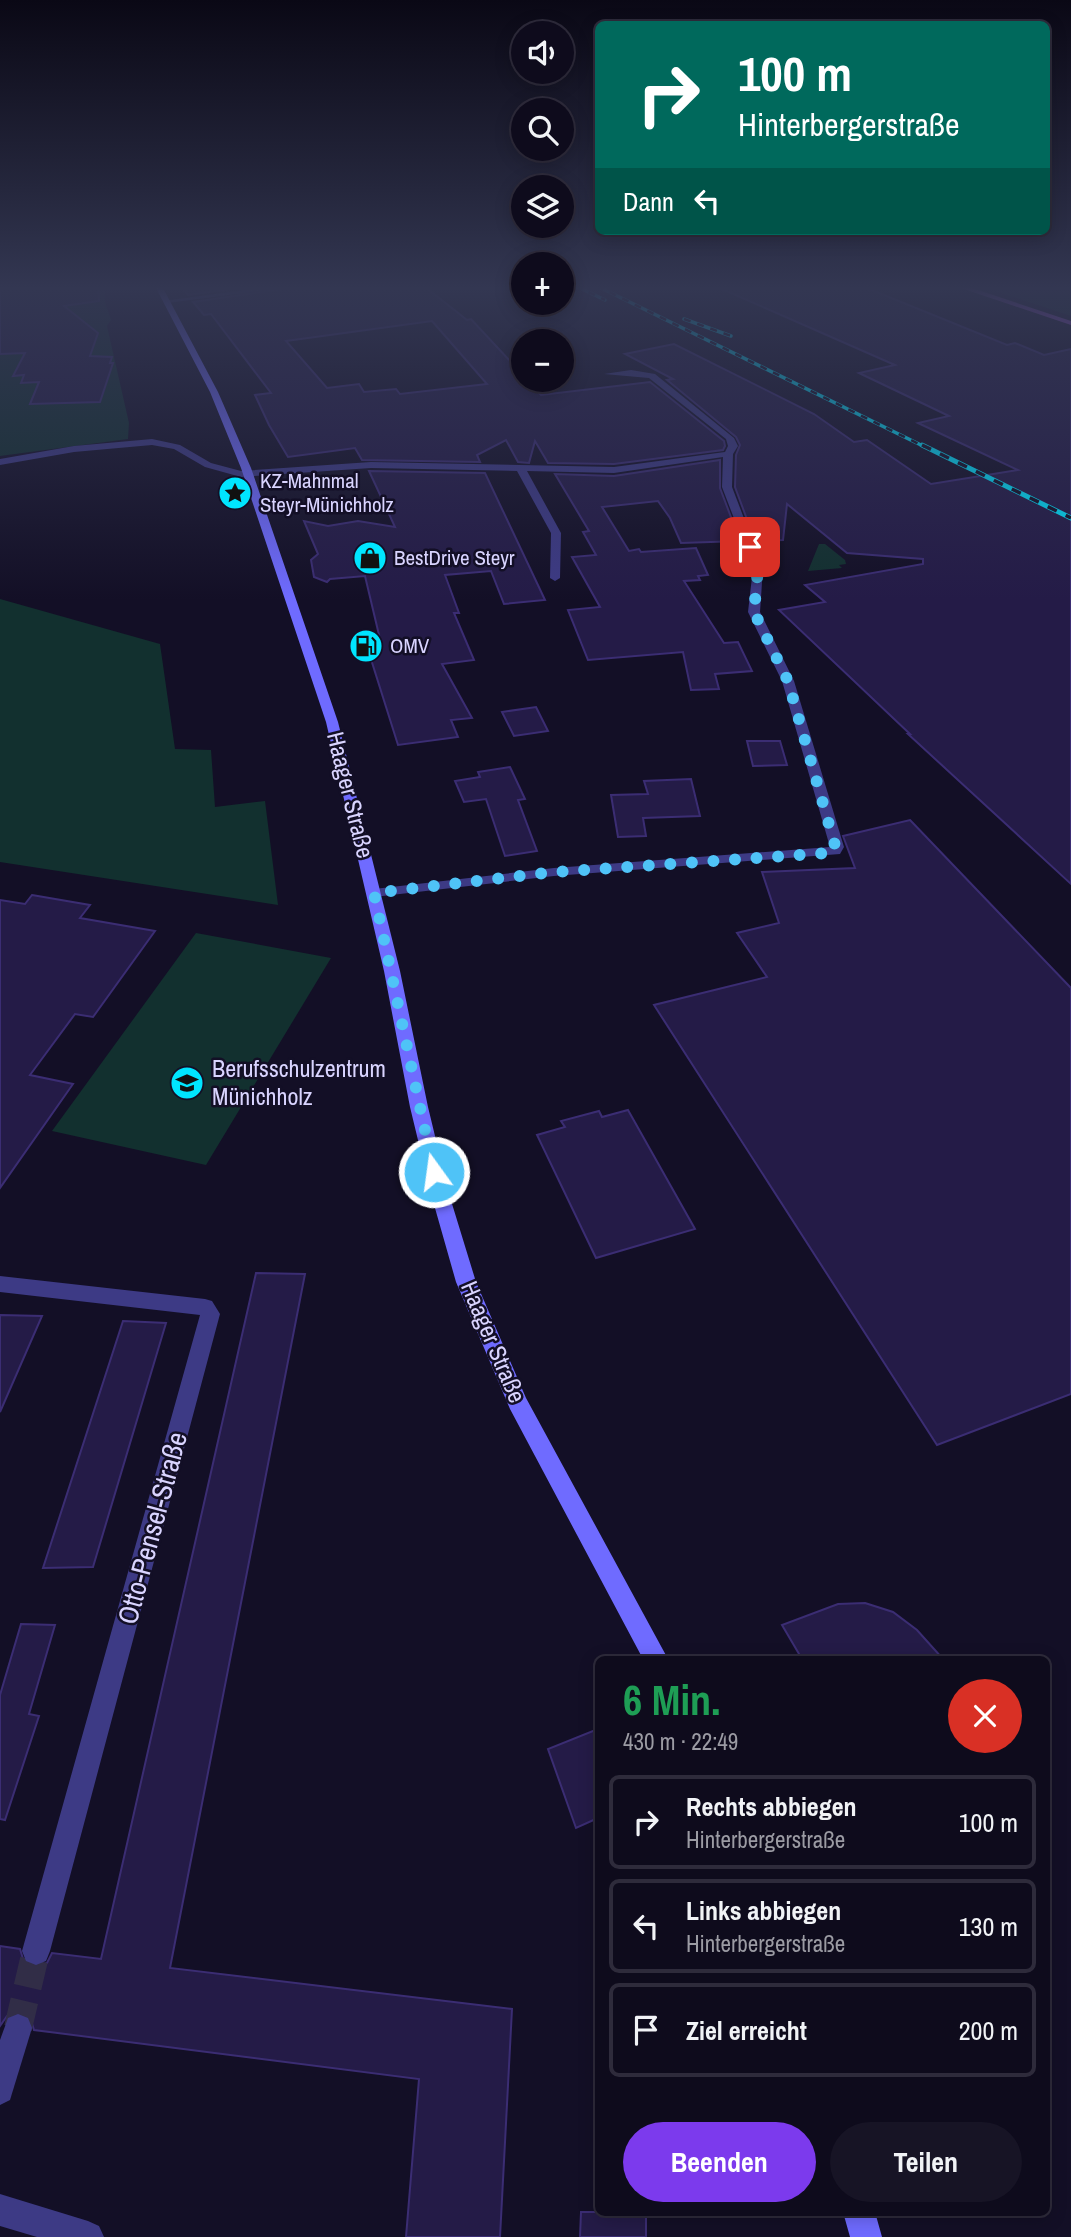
<!DOCTYPE html>
<html lang="de">
<meta charset="utf-8">
<style>
body{margin:0;font-family:"Archivo Narrow",sans-serif;background:#171425;color:#f1f3f6;height:100vh;display:flex;flex-direction:column;font-size:26px;white-space:nowrap}
*{box-sizing:border-box;margin:0}
p{font-size:23px;color:#9b9ba3}
.icon{flex:none;width:38px;height:38px;fill:none;stroke:currentColor;stroke-width:2;stroke-linecap:round;stroke-linejoin:round}
.map{position:relative;flex:1;overflow:hidden}
.sheet{position:absolute;left:595px;top:1656px;width:455px;height:560px;display:flex;flex-direction:column;background:#0e0b1c;border-radius:10px;box-shadow:0 4px 18px #0003,0 0 0 2px #2e2b3b}
.sheet>*{flex:none}
.banner{position:absolute;left:595px;top:21px;width:455px;height:214px;border-radius:10px;box-shadow:0 4px 18px #0003,0 0 0 2px #2e2b3b;background:#00695c;color:#fff;overflow:hidden}
.fabs{position:absolute;left:511px;top:21px;display:grid;gap:14px}
.fabs a{display:grid;place-items:center;width:63px;height:63px;border-radius:50%;background:#0e0b1c;box-shadow:0 4px 18px #0003,0 0 0 2px #2e2b3b;font-size:35px}
.pin{position:absolute;display:grid;place-items:center;width:60px;height:60px;color:#fff;margin:-30px;border-radius:14px;box-shadow:0 4px 10px #0006}
.me{position:absolute;width:77px;margin:-38px;rotate:346deg;stroke-linejoin:round;filter:drop-shadow(0 0 5px #0008)}
.turn{display:flex;align-items:center;gap:24px;height:147px;padding:0 28px;font-size:32px}
.turn .icon{width:91px;height:91px;stroke-width:2.5}
.turn b{display:block;font-size:49px;line-height:60px}
.then{display:flex;align-items:center;height:66px;padding:0 28px;background:#0003;gap:14px;font-size:26px}
.round{display:grid;place-items:center;flex:none;width:74px;height:74px;border-radius:37px;background:#171425}
.headline{display:flex;align-items:center;justify-content:space-between;height:119px;padding:0 28px}
h1{font-size:42px;font-weight:800;line-height:52px;color:#1e9e55}
.button{display:flex;gap:14px;margin-top:auto;padding:14px 28px}
.button a{flex:1;height:80px;border-radius:42px;background:#7c3aed;color:#fff;font-size:28px;font-weight:800;line-height:80px;text-align:center}
.button a+a{background:#171425;color:#f1f3f6}
ul{padding:0;list-style:none}
li{display:flex;align-items:center;gap:21px;height:94px;margin:0 14px 10px;padding:0 14px;border:4px solid #2e2b3b;border-radius:10px}
li div{flex:1}
li b{display:block;font-size:26px}
li em{font-style:normal}
.map>svg:first-child{display:block}
.green{fill:#12302f}
.building{fill:#241b47;stroke:#3b2d73;stroke-width:2;fill-rule:evenodd}
.lines{fill:none;stroke-linecap:round;stroke-linejoin:round}
.street-tunnel{stroke:#312d47;stroke-width:28;stroke-dasharray:28 14;stroke-linecap:butt}
.street{fill:#3d3a85;fill-rule:evenodd}
.secondary{fill:#6f6bff;fill-rule:evenodd}
.primary{fill:#c25bff;fill-rule:evenodd}
.rail-far1-casing{stroke:#00e5ff;stroke-width:3.5}
.rail-casing{stroke:#00e5ff;stroke-width:5}
.rail-far1{stroke:#130f26;stroke-width:2.5;stroke-dasharray:7;stroke-linecap:butt}
.rail{stroke:#130f26;stroke-width:3.5;stroke-dasharray:10;stroke-linecap:butt}
.route{stroke:#4fc3f7;stroke-width:12;stroke-dasharray:0 21.6}
.labels{text-anchor:middle;stroke-width:5;stroke-linejoin:round;paint-order:stroke}
.far-poi-label{font-size:21px;fill:#d9d4ff;stroke:#130f26;text-anchor:start}
.street-label{font-size:24px;fill:#d9d4ff;stroke:#130f26}
.poi-label{font-size:24px;fill:#d9d4ff;stroke:#130f26;text-anchor:start}
.near-street-label{font-size:28px;fill:#d9d4ff;stroke:#130f26}
</style>
<div class="map">
<svg width="1071" height="2237" viewBox="0 0 1071 2237">
<rect width="100%" height="100%" fill="#130f26"/>
<g class="green">
<polygon points="0,286 105,286 105,302 111,320 107,326 129,423 128,439 0,456"/>
<polygon points="980,286 1071,286 1071,316"/>
<polygon points="819,544 825,544 845,560 846,564 839,565 842,568 808,571"/>
<polygon points="0,599 160,644 175,749 211,750 215,807 265,801 278,905 0,862"/>
<polygon points="196,933 331,958 206,1165 52,1131"/>
</g>
<g class="building">
<polygon points="21,286 98,286 99,301 64,306 98,333 90,356 112,357 110,363 113,363 100,402 30,404 39,382 21,383 24,375 13,376 25,353 0,354 0,289"/>
<polygon points="214,286 253,286 188,295 183,289"/>
<path d="M301,286H424L467,320L471,319L523,375V380H527L541,395L650,382L724,441L725,446L723,450L614,464L548,463L535,441L529,463L518,462L506,440L477,455L480,462L362,460L355,448L288,457L269,425L255,395L271,393L211,314L204,315L193,302ZM432,321L487,384L400,394L396,389L364,392L359,384L327,388L286,341Z"/>
<polygon points="715,286 862,286 1007,345 1015,343 1044,355 1071,349 1071,884 908,734 910,734 779,610 825,602 805,585 923,564 923,559 847,553 787,504 783,540 755,541 735,487 736,455 740,445 736,437 667,380 673,379 625,354 674,344 814,414 854,442 867,440 931,484 1018,470 918,423 949,416 859,373 895,365"/>
<polygon points="720,460 720,488 740,541 681,543 670,518 658,501 602,507 629,551 639,549 641,552 696,548 708,575 698,576 700,580 684,581 724,643 738,642 752,671 715,674 719,689 691,690 683,652 588,660 568,610 600,607 572,557 596,555 583,532 589,531 555,474 614,476"/>
<polygon points="369,471 485,473 545,600 504,604 491,571 445,575 459,613 454,613 474,660 442,664 472,718 451,720 458,737 398,745 364,637 379,635 365,576 330,579 327,582 314,577 311,560 318,554 304,521 328,526 358,521 395,527"/>
<polygon points="536,707 548,731 514,736 502,712"/>
<polygon points="747,741 780,741 787,765 753,766"/>
<polygon points="510,767 525,799 518,800 537,851 505,856 486,799 464,802 455,781 480,777 478,772"/>
<polygon points="691,779 700,816 643,818 646,836 618,837 611,795 648,794 644,781"/>
<polygon points="910,820 1071,988 1071,1394 937,1445 654,1005 767,977 737,933 779,923 762,872 855,868 843,836"/>
<polygon points="32,895 90,905 80,918 155,931 93,1017 75,1014 30,1075 73,1084 0,1188 0,900 25,904"/>
<polygon points="628,1110 695,1229 596,1258 537,1135 565,1127 561,1121 599,1111 602,1117"/>
<polygon points="256,1273 305,1274 170,1968 512,2009 500,2237 406,2237 419,2079 34,2030 30,2017 19,2012 7,2016 0,2026 0,1946 20,1949 24,1962 35,1967 47,1963 52,1953 101,1959"/>
<polygon points="0,1315 42,1316 0,1412"/>
<polygon points="123,1321 166,1323 93,1567 43,1568"/>
<polygon points="865,1603 893,1612 917,1630 943,1659 802,1659 782,1625 838,1604"/>
<polygon points="21,1624 55,1625 29,1714 39,1716 5,1820 0,1819 0,1695"/>
<polygon points="598,1729 598,1818 576,1828 548,1749"/>
<polygon points="581,2212 646,2212 646,2237 580,2237"/>
</g>
<g class="lines">
<polyline class="street-tunnel" points="18,2028 36,1951"/>
<g class="street">
<polygon points="275,286 299,286 167,303 163,301"/>
<polygon points="631,370 655,374 734,438 738,446 733,454 732,487 763,568 760,612 794,681 844,847 840,854 554,876 374,897 367,893 374,889 554,868 830,847 782,681 748,612 753,568 722,487 723,457 614,473 527,471 561,533 560,578 555,581 550,578 551,533 517,471 371,468 241,477 205,467 174,449 152,445 74,452 0,465 0,459 74,446 152,439 180,445 211,463 241,471 371,462 614,467 725,452 728,446 726,439 649,378 604,374"/>
<polygon points="0,1276 205,1299 212,1301 220,1314 50,1951 46,1961 36,1965 26,1961 22,1951 200,1315 0,1292"/>
<polygon points="18,2014 28,2018 32,2028 10,2100 0,2105 0,2040 8,2018"/>
<polygon points="0,2194 88,2221 99,2226 104,2237 37,2237 0,2226"/>
</g>
<g class="secondary">
<polygon points="155,286 162,286 218,392 251,468 338,722 400,971 428,1107 449,1194 476,1282 526,1398 668,1659 643,1659 510,1409 456,1282 431,1194 410,1107 384,971 326,722 241,468 210,392"/>
<polygon points="843,2212 875,2212 882,2237 850,2237"/>
</g>
<polygon class="primary" points="955,286 966,286 1071,321 1071,325"/>
<defs>
<g id="rail-far1">
<polyline points="576,286 605,300"/>
<polyline points="597,286 925,447"/>
<polyline points="684,319 731,336"/>
</g>
<polyline id="rail" points="922,445 1071,518"/>
</defs>
<use href="#rail-far1" class="rail-far1-casing"/>
<use href="#rail" class="rail-casing"/>
<use href="#rail-far1" class="rail-far1"/>
<use href="#rail" class="rail"/>
</g>
<linearGradient id="sky" x2="0" y2="1"><stop stop-color="#0a0815"/><stop offset="0.48" stop-color="#333752"/><stop offset="1" stop-color="#333752" stop-opacity="0"/></linearGradient>
<rect width="1071" height="600" fill="url(#sky)"/>
<g class="lines">
<polyline class="route" points="434,1172 374,893 554,872 829,853 836,849 788,681 754,612 758,568 750,547"/>
</g>
<defs>
<symbol id="sight-disc" viewBox="-11 -11 22 22"><circle r="9.5" fill="#00e5ff" stroke="#130f26"/><path d="M0-6L1.8-2.2L6-1.7L2.9 1.2L3.7 5.4L0 3.3L-3.7 5.4L-2.9 1.2L-6-1.7L-1.8-2.2Z" fill="#111"/></symbol>
<symbol id="shop-disc" viewBox="-11 -11 22 22"><circle r="9.5" fill="#00e5ff" stroke="#130f26"/><path d="M-5-2.5h2.3a2.7 3.5 0 0 1 5.4 0H5L5.5 6h-11ZM-1.5-2.5h3a1.5 2.3 0 0 0-3 0Z" fill="#111"/></symbol>
<symbol id="fuel-disc" viewBox="-11 -11 22 22"><circle r="9.5" fill="#00e5ff" stroke="#130f26"/><path d="M-5.5-6h7V0h2V4h1.3V-2.5L3-4.5l.8-.8L6-3V5H2.5V1h-1V6h-7ZM-4.2-4.7v3.2H.2V-4.7Z" fill="#111"/></symbol>
<symbol id="school-disc" viewBox="-11 -11 22 22"><circle r="9.5" fill="#00e5ff" stroke="#130f26"/><path d="M0-5L7-2L0 1L-7-2ZM-4 1L0 2.5L4 1V4Q0 6-4 4Z" fill="#111"/></symbol>
</defs>
<g fill-rule="evenodd">
<use href="#sight-disc" x="216" y="474" width="38" height="38"/>
<use href="#shop-disc" x="351" y="539" width="38" height="38"/>
<use href="#fuel-disc" x="347" y="627" width="38" height="38"/>
<use href="#school-disc" x="168" y="1064" width="38" height="38"/>
</g>
<g class="labels">
<g class="far-poi-label">
<text x="260" y="488">KZ-Mahnmal<tspan x="260" dy="24">Steyr-Münichholz</tspan></text>
<text x="394" y="565">BestDrive Steyr</text>
<text x="390" y="653">OMV</text>
</g>
<g class="street-label">
<text transform="translate(350 795) rotate(76)" y="8">Haager Straße</text>
<text transform="translate(493 1342) rotate(67)" y="8">Haager Straße</text>
</g>
<g class="poi-label">
<text x="212" y="1077">Berufsschulzentrum<tspan x="212" dy="28">Münichholz</tspan></text>
</g>
<g class="near-street-label">
<text transform="translate(152 1528) rotate(-75)" y="10">Otto-Pensel-Straße</text>
</g>
</g>
</svg>
<div class="fabs">
<a><svg class="icon" aria-label="sound" viewBox="0 0 24 24"><path d="M4 9h4l5-4v14l-5-4H4zM17 9q2 3 0 6"/></svg></a>
<a><svg class="icon" aria-label="search" viewBox="0 0 24 24"><circle cx="10" cy="10" r="6"/><path d="M15 15l6 6"/></svg></a>
<a><svg class="icon" aria-label="layers" viewBox="0 0 24 24"><path d="M12 4l9 5-9 5-9-5zM3 14l9 5 9-5"/></svg></a>
<a>+</a>
<a>−</a>
</div>
<div class="pin" style="left:750px;top:547px;background:#d93025"><svg class="icon" aria-label="arrive" viewBox="0 0 24 24"><path d="M6 21V4h12l-3 4 3 4H6"/></svg></div>
<svg class="me" style="left:434px;top:1172px" viewBox="-20 -20 40 40"><circle r="17" fill="#4fc3f7" stroke="#fff" stroke-width="3"/><path d="M0-11L8 9 0 5-8 9z" fill="#fff"/></svg>
<div class="banner">
<div class="turn"><svg class="icon" aria-label="right" viewBox="0 0 24 24"><path d="M7 20v-9h11M14 6l5 5-5 5"/></svg><div><b>100 m</b>Hinterbergerstraße</div></div>
<div class="then">Dann<svg class="icon" aria-label="left" viewBox="0 0 24 24"><path d="M17 20v-9H6M10 6l-5 5 5 5"/></svg></div>
</div>
<section class="sheet">
<div class="headline"><div><h1>6 Min.</h1><p>430 m · 22:49</p></div><a class="round" style="background:#d93025;color:#fff"><svg class="icon" aria-label="close" viewBox="0 0 24 24"><path d="M6 6l12 12M18 6L6 18"/></svg></a></div>
<ul>
<li><svg class="icon" aria-label="right" viewBox="0 0 24 24"><path d="M7 20v-9h11M14 6l5 5-5 5"/></svg><div><b>Rechts abbiegen</b><p>Hinterbergerstraße</p></div><em>100 m</em></li>
<li><svg class="icon" aria-label="left" viewBox="0 0 24 24"><path d="M17 20v-9H6M10 6l-5 5 5 5"/></svg><div><b>Links abbiegen</b><p>Hinterbergerstraße</p></div><em>130 m</em></li>
<li><svg class="icon" aria-label="arrive" viewBox="0 0 24 24"><path d="M6 21V4h12l-3 4 3 4H6"/></svg><div><b>Ziel erreicht</b></div><em>200 m</em></li>
</ul>
<div class="button"><a>Beenden</a><a>Teilen</a></div>
</section>
</div>
